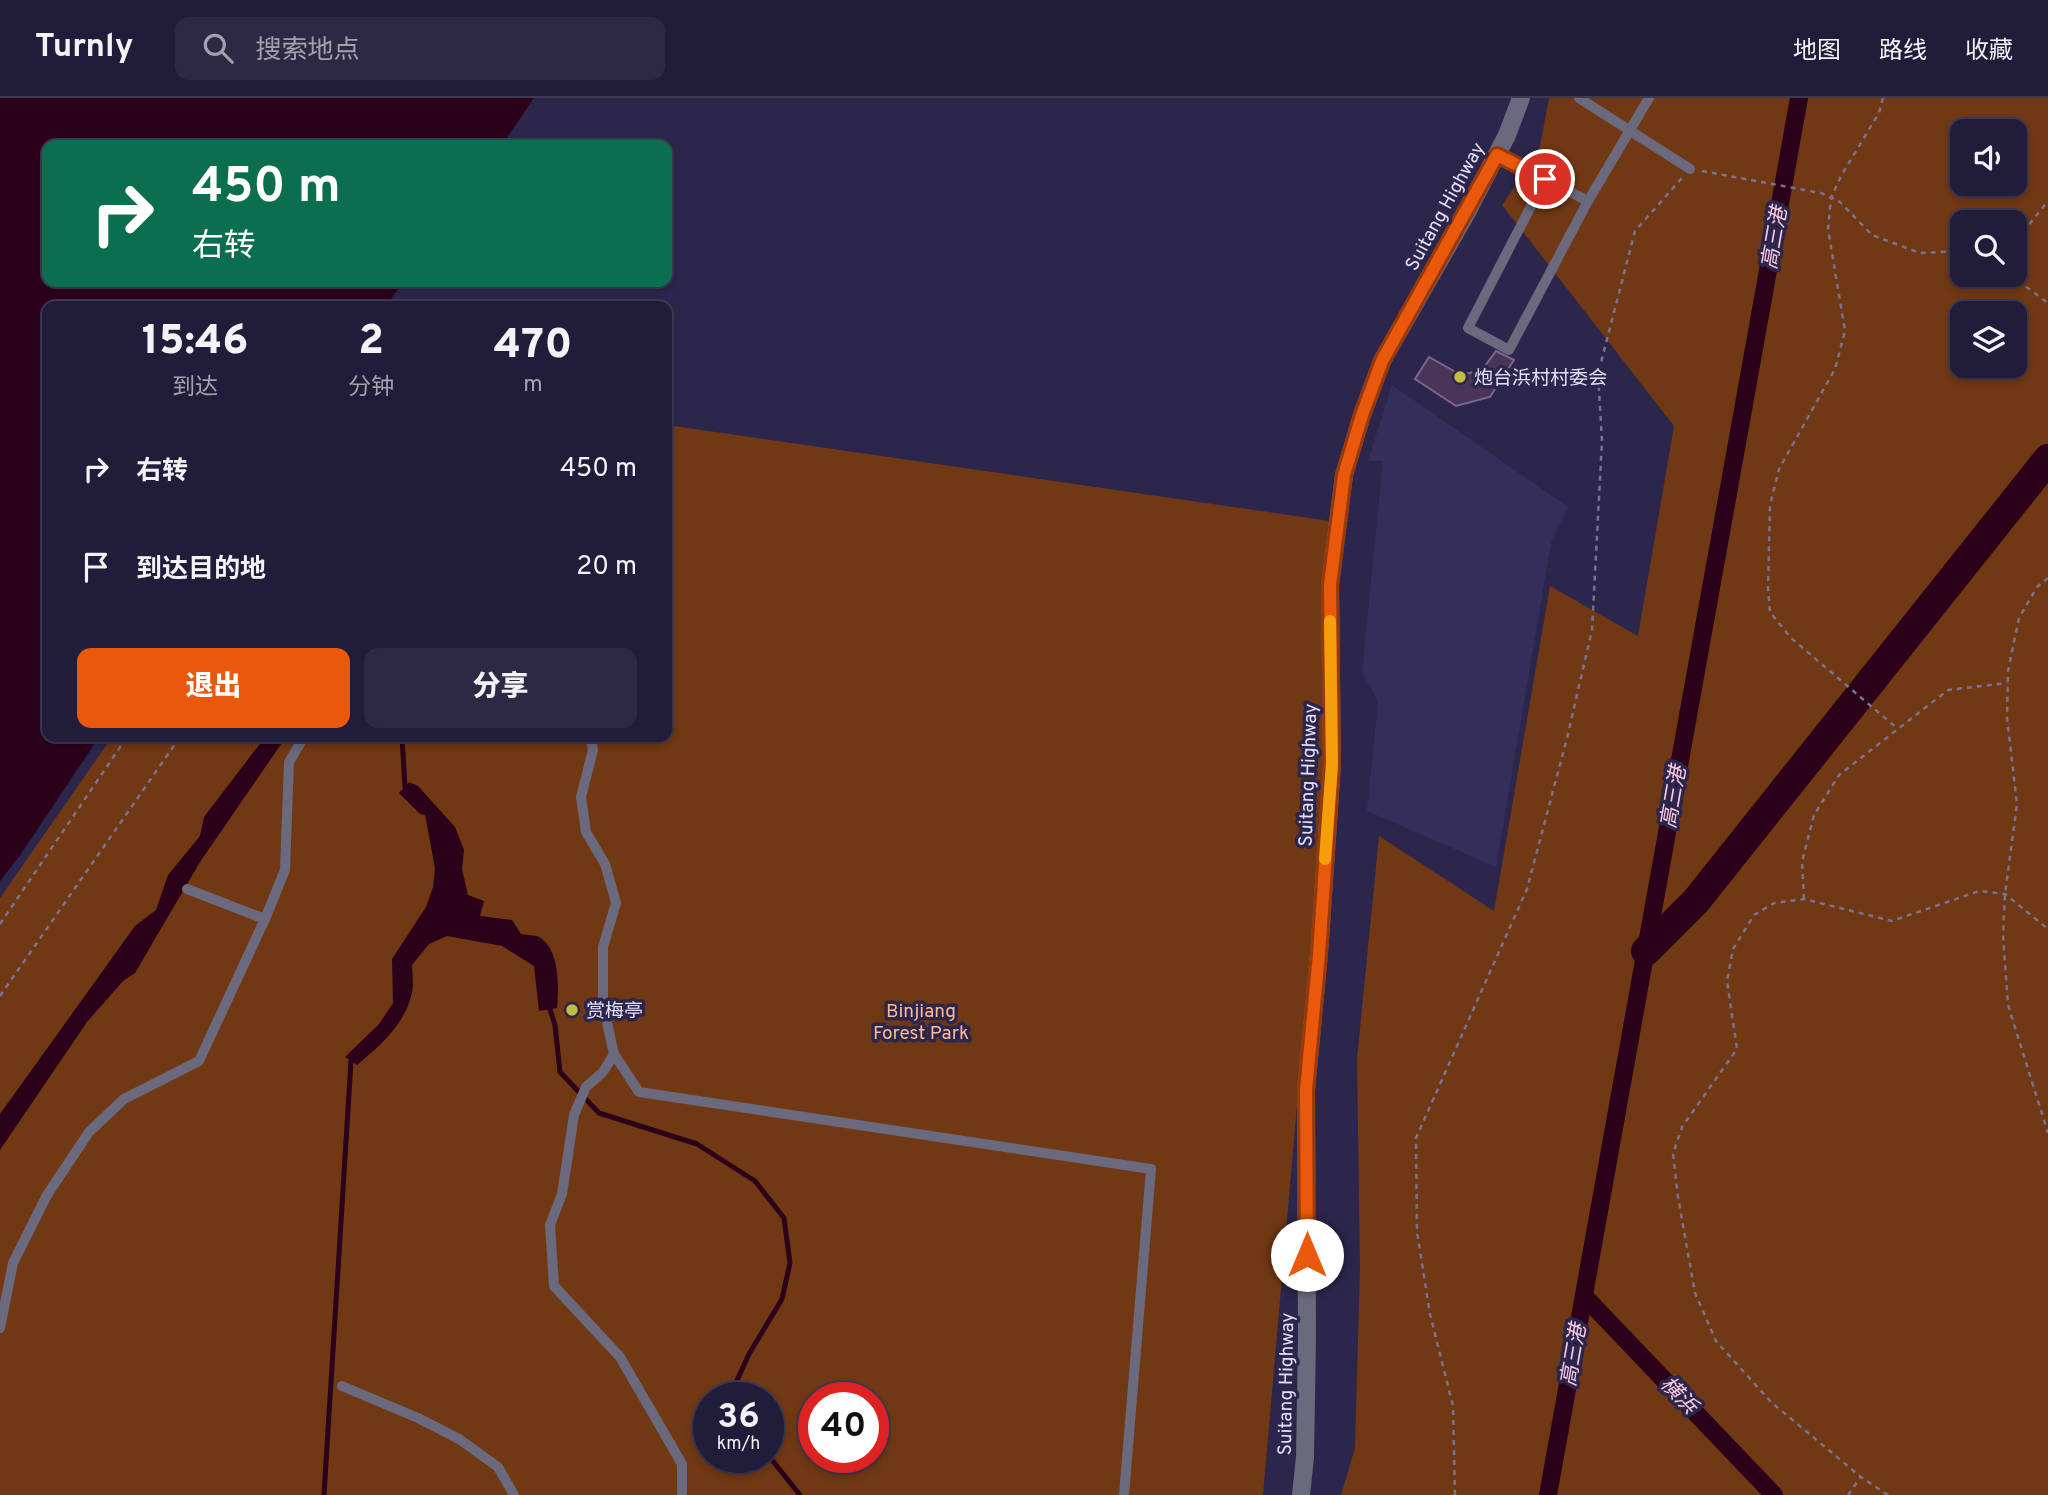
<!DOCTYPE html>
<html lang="zh">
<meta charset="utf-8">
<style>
body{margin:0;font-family:Overpass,"Noto Sans SC",sans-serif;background:#2d2944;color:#f1f3f6;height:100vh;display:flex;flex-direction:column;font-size:26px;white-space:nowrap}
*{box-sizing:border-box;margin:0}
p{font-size:23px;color:#a2a1ae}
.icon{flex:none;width:38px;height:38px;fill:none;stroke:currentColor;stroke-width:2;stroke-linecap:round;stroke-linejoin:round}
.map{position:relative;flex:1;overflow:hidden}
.drawer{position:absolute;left:42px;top:203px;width:630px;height:441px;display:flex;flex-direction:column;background:#211c39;border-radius:14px;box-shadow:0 4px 10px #0003,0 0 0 2px #3e3a53}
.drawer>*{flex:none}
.banner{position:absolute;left:42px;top:42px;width:630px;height:147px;border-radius:14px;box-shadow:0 4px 10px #0003,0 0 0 2px #3e3a53;background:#0b6e4f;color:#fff;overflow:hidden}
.controls{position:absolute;left:1950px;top:21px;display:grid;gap:14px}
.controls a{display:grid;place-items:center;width:77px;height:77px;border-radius:14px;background:#211c39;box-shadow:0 4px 10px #0003,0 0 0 2px #3e3a53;font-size:35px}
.speed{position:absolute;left:693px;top:1284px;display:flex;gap:14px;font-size:35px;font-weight:700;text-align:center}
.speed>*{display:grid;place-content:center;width:91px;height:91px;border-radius:50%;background:#211c39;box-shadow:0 4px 10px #0003,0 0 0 2px #3e3a53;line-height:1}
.speed small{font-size:18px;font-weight:400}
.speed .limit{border:10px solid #d22;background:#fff;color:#111}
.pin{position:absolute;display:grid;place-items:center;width:60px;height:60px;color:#fff;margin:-30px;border:4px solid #fff;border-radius:50%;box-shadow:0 2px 7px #0007}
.me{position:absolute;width:77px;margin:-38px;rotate:0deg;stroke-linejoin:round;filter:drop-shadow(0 0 5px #0008)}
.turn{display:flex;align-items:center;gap:24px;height:147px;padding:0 35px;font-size:32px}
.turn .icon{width:91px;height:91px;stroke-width:2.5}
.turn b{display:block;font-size:49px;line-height:60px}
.eta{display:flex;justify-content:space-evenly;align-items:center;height:119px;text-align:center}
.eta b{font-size:42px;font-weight:800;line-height:49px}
.primary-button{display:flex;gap:14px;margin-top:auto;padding:14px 35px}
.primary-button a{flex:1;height:80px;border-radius:14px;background:#ea580c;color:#fff;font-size:28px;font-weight:800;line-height:80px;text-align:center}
.primary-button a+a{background:#2d2944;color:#f1f3f6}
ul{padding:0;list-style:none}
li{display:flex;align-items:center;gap:21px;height:98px;padding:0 35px}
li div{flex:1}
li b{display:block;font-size:26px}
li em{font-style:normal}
header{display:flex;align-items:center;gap:42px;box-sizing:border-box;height:98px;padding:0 35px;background:#211c39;border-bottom:2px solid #3e3a53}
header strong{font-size:33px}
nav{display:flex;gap:38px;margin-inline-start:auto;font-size:24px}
.search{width:490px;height:63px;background:#2d2944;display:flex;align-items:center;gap:18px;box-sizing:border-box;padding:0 24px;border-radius:14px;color:#a2a1ae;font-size:26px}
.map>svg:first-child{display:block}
.built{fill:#362e5a}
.green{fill:#713814;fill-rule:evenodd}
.water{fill:#2c021a}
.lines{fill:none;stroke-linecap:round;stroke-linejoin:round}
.stream{stroke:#2c021a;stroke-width:5}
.canal{stroke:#2c021a;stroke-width:18}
.river{stroke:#2c021a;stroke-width:30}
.building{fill:#4a355a;stroke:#7c668f;stroke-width:2}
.path{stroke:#777393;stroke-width:2.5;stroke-dasharray:5 5;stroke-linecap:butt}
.service{stroke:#6b697d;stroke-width:10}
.tertiary{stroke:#6b697d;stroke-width:18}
.route-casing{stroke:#983908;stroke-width:18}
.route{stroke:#ea580c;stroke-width:12}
.slow{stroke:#f59e0b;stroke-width:12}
.poi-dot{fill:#bfbe42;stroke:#2c264c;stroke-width:2.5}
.labels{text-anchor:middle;stroke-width:7;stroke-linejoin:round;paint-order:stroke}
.street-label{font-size:19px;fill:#e2e0f9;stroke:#2c264c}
.poi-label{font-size:19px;fill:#e2e0f9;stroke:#2c264c;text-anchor:start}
.park-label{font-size:19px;fill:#feb993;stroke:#2c264c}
.water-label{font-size:21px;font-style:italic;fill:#fdcbe1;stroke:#2c264c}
</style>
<header>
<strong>Turnly</strong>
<div class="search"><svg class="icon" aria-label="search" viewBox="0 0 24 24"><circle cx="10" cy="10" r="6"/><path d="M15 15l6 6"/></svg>搜索地点</div>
<nav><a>地图</a><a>路线</a><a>收藏</a></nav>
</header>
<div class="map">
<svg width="2048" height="1397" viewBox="0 0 2048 1397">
<rect width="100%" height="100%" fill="#2c264c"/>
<polygon class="built" points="1392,287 1568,409 1551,445 1496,769 1367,713 1378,604 1362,574 1383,363 1368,363"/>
<g class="green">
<path d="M1549,0H2048V1397H1341L1355,1350L1360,1171L1357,961L1379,738L1494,813L1550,488L1638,538L1674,328L1502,107L1539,53ZM1962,33H2014V86H1962ZM1962,124H2014V177H1962ZM1962,215H2014V268H1962Z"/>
<path d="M667,327L1330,423L1333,594L1263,1397H0V800L112,639H667ZM709,1300H768V1360H709ZM814,1300H873V1360H814Z"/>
</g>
<g class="water">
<polygon points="0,0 534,0 502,47 47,47 47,184 403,184 386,208 47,208 47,639 99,639 21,756 0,783"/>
<polygon points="265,639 286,639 200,764 135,875 123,883 87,924 0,1052 0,1016 135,828 156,812 168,777 200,738 204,719"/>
<path d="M409,684L418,688L455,729L464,752L462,771L468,797L484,803L480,818L512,822L521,836C526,837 535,837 539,839C560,851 559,889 557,910L539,913L534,868L502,848L447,838L429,846L412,867C412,875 414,886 412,894C407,924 379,949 357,967L345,959L379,926L393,905L392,861L426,809L433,789L435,770L425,717L420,716L399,695Z"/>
</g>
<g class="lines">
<g class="stream">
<polyline points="402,639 405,689"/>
<polyline points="550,911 555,927 560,974 599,1015 697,1046 755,1083 784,1120 790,1165 782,1201 749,1256 730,1298 732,1300"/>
<polyline points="768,1357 800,1397"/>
<polyline points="324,1397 351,963"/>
</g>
<g class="canal">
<polyline points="1584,1198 1774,1397"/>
<polyline points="1548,1397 1799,0"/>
</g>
<polyline class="river" points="1646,853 1696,803 2048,361"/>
</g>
<polygon class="building" points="1496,253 1514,262 1490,299 1456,308 1415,281 1429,259 1461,277 1482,272"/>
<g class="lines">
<g class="path">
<polyline points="1883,0 1879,15 1841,78 1831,100 1828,131 1845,233 1835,271 1779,371 1770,407 1768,491 1770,514 1791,540 1898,631"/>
<polyline points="1702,73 1821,95 1840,104 1872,137 1920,155 1962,153"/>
<polyline points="2014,138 2023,134 2048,103"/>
<polyline points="2010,177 2048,205"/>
<polyline points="2048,480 2037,489 2019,520 2008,573 2007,620 2017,706 2005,796 2003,837 2008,907 2048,1035"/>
<polyline points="1804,801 1802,764 1814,717 1839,677 1948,592 2007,585"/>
<polyline points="0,826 127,639"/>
<polyline points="0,898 180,639"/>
<polyline points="1455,1397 1453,1308 1430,1216 1417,1134 1416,1040 1527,791 1567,640 1592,532 1602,343 1598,276 1635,133 1682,80"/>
<polyline points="1848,1397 1860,1380"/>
<polyline points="1888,1397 1861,1379 1771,1304 1716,1243 1695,1195 1678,1099 1673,1056 1682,1029 1737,951 1727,883 1733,851 1754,817 1774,805 1804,801 1892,823 1979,793 2005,796 2048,831"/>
</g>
<g class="service">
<polyline points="1579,0 1690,71"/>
<polyline points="1497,57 1588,103 1509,252 1468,230 1545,81"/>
<polyline points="1588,103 1649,0"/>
<polyline points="591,639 593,652 581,699 586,734 605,766 616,805 603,849 603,907 614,956 603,974 586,989 574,1017 562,1096 550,1127 554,1188 620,1259 682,1366 682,1397"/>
<polyline points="187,791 265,821"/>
<polyline points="614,956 639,994 1151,1071 1124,1397"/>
<polyline points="0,1230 13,1165 47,1097 89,1034 124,1001 199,963 265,821 285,772 289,664 304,639"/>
<polyline points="342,1288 418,1320 459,1341 498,1369 514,1397"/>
</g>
<polyline class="tertiary" points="1301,1397 1305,1359 1307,1239 1306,992 1319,856 1332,666 1330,487 1344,377 1362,317 1382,263 1466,116 1507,37 1521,0"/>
</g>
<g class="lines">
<defs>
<polyline id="route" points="1307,1157 1306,992 1319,856 1332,666 1330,487 1344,377 1362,317 1382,263 1497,57 1545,81"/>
</defs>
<use href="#route" class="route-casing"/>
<use href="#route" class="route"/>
<polyline class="slow" points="1325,761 1332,666 1330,523"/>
</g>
<g class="poi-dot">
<circle cx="1460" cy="279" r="7"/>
<circle cx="572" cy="912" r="7"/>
</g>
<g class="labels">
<g class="street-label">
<text transform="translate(1444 108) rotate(-61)" y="7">Suitang Highway</text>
<text transform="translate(1307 677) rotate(-88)" y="7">Suitang Highway</text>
<text transform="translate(1285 1286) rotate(-89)" y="7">Suitang Highway</text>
</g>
<g class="poi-label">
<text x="1474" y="286">炮台浜村村委会</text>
<text x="586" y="919">赏梅亭</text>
</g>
<g class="park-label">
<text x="921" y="919">Binjiang<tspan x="921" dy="22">Forest Park</tspan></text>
</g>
<g class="water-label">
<text transform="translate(1774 140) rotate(-80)" y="7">高三港</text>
<text transform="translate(1673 699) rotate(-80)" y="7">高三港</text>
<text transform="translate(1573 1257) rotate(-80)" y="7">高三港</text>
<text transform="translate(1679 1297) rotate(46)" y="7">横浜</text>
</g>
</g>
</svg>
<div class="controls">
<a><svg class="icon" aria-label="sound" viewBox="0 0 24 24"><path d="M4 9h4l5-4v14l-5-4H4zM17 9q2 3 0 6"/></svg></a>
<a><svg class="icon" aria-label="search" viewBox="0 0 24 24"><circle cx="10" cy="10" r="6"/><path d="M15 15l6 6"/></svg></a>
<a><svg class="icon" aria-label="layers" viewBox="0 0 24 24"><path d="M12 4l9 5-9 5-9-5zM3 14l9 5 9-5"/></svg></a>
</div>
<div class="speed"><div>36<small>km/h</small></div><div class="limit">40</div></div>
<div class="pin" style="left:1545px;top:81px;background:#d93025"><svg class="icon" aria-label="arrive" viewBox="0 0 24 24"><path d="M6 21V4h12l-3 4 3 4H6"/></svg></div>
<svg class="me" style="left:1307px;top:1157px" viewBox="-20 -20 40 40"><circle r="19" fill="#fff"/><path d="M0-13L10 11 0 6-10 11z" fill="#ea580c"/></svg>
<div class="banner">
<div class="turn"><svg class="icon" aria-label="right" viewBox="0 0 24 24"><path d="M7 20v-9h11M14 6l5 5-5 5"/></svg><div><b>450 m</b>右转</div></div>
</div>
<section class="drawer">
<div class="eta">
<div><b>15:46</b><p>到达</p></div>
<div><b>2</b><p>分钟</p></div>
<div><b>470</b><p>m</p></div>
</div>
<ul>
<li><svg class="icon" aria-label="right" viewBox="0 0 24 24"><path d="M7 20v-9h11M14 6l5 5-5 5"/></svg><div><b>右转</b></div><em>450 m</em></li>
<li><svg class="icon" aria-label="arrive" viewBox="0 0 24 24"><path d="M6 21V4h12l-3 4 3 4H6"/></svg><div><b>到达目的地</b></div><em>20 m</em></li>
</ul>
<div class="primary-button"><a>退出</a><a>分享</a></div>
</section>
</div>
